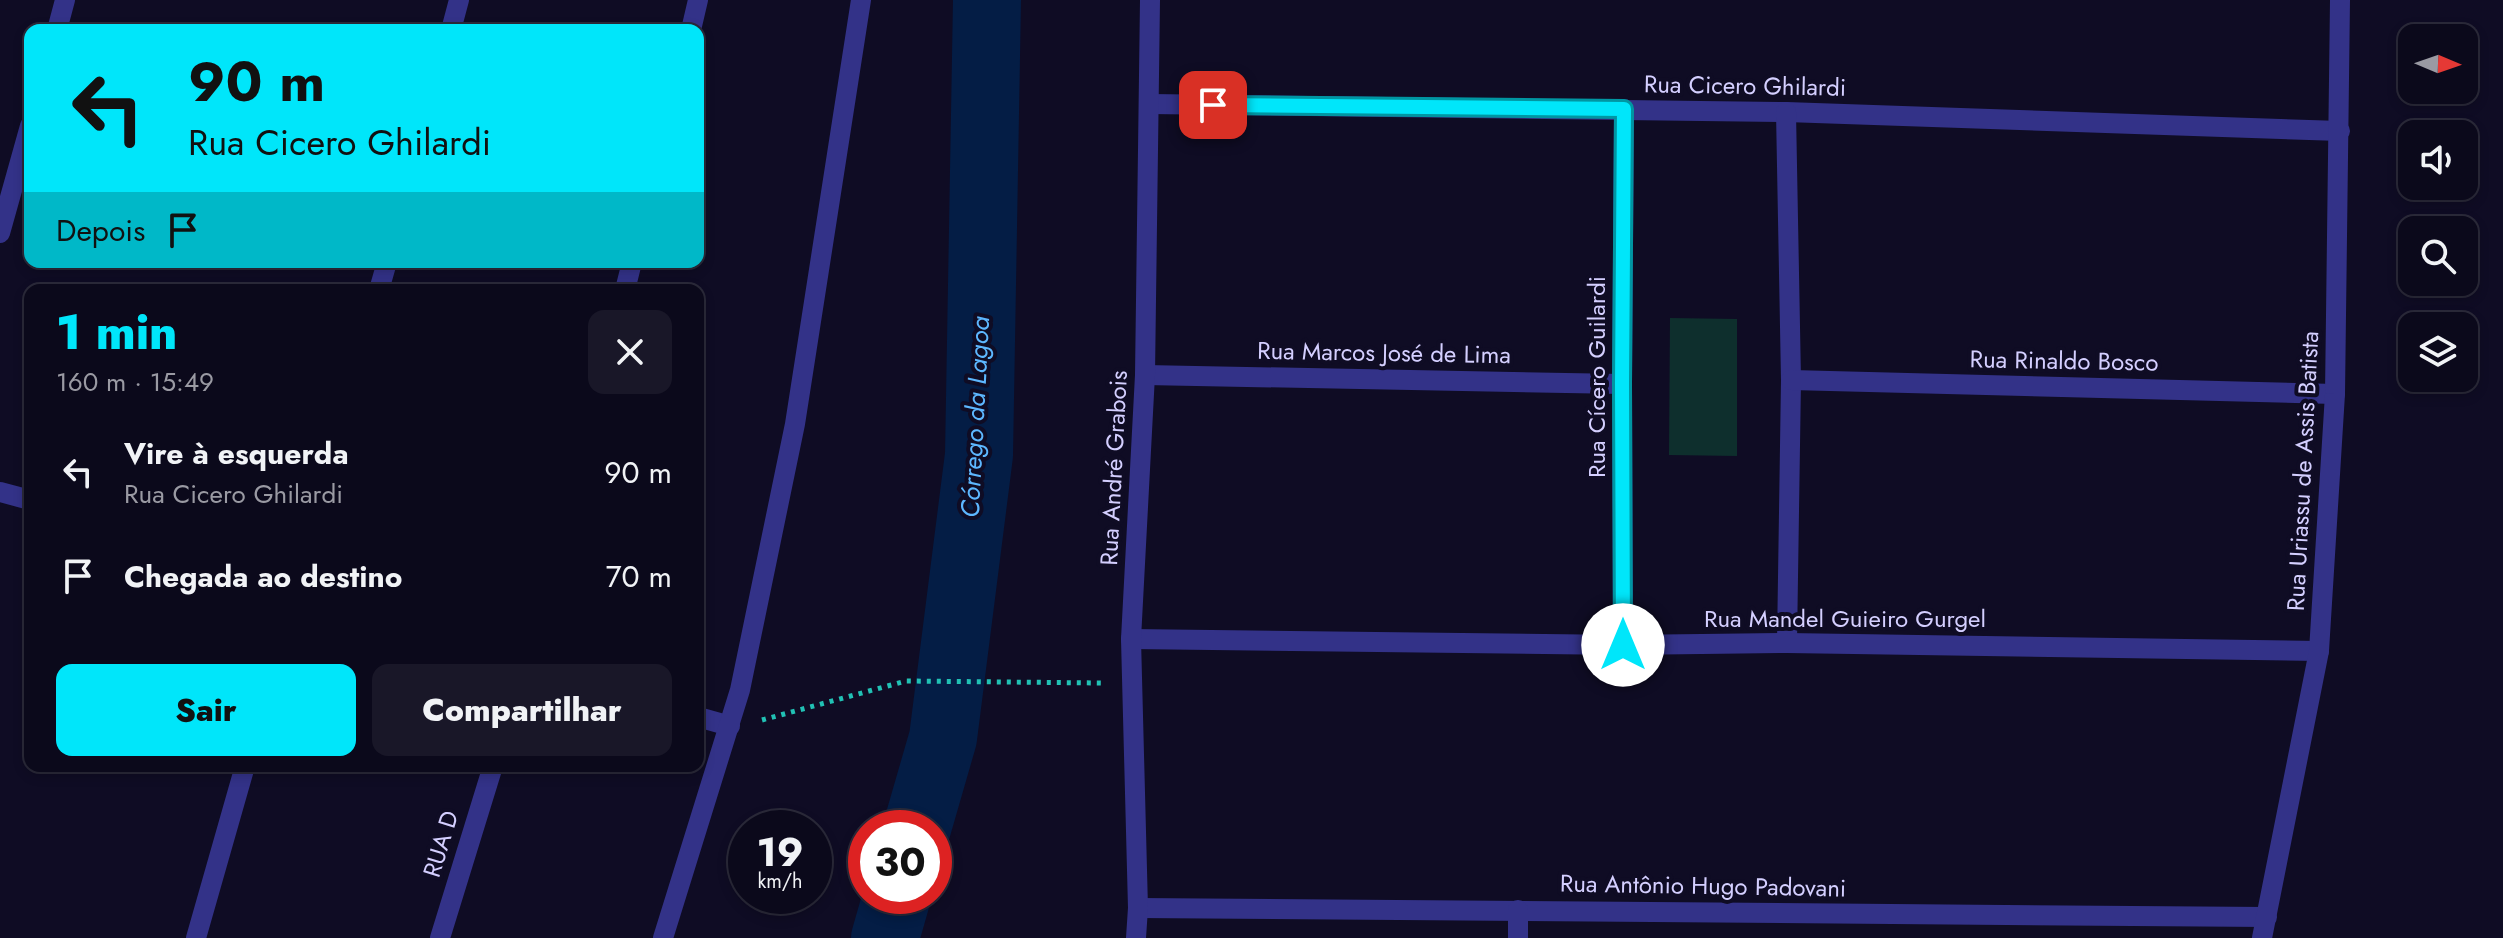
<!DOCTYPE html>
<html lang="pt">
<meta charset="utf-8">
<style>
body{margin:0;font-family:Jost,sans-serif;background:#191728;color:#f1f3f6;height:100vh;display:flex;flex-direction:column;font-size:30px;white-space:nowrap}
*{box-sizing:border-box;margin:0}
p{font-size:26px;color:#9a9aa3}
.icon{flex:none;width:44px;height:44px;fill:none;stroke:currentColor;stroke-width:2;stroke-linecap:round;stroke-linejoin:round}
.map{position:relative;flex:1;overflow:hidden}
.sheet{position:absolute;left:24px;top:284px;width:680px;height:488px;display:flex;flex-direction:column;background:#0b091b;border-radius:16px;box-shadow:0 4px 12px #0003,0 0 0 2px #2b2a3a}
.sheet>*{flex:none}
.top-card{position:absolute;left:24px;top:24px;width:680px;height:244px;border-radius:16px;box-shadow:0 4px 12px #0003,0 0 0 2px #2b2a3a;background:#00e6fa;color:#111;overflow:hidden}
.needle{width:52px;rotate:92deg}
.fabs{position:absolute;left:2398px;top:24px;display:grid;gap:16px}
.fabs a{display:grid;place-items:center;width:80px;height:80px;border-radius:16px;background:#0b091b;box-shadow:0 4px 12px #0003,0 0 0 2px #2b2a3a;font-size:40px}
.speed{position:absolute;left:728px;top:810px;display:flex;gap:16px;font-size:40px;font-weight:700;text-align:center}
.speed>*{display:grid;place-content:center;width:104px;height:104px;border-radius:50%;background:#0b091b;box-shadow:0 4px 12px #0003,0 0 0 2px #2b2a3a;line-height:1}
.speed small{font-size:20px;font-weight:400}
.speed .limit{border:12px solid #d22;background:#fff;color:#111}
.pin{position:absolute;display:grid;place-items:center;width:68px;height:68px;color:#fff;margin:-34px;border-radius:16px;box-shadow:0 4px 12px #0006}
.me{position:absolute;width:88px;margin:-44px;rotate:0deg;stroke-linejoin:round;filter:drop-shadow(0 0 6px #0008)}
.turn{display:flex;align-items:center;gap:28px;height:168px;padding:0 32px;font-size:36px}
.turn .icon{width:104px;height:104px;stroke-width:2.5}
.turn b{display:block;font-size:56px;line-height:68px}
.then{display:flex;align-items:center;height:76px;padding:0 32px;background:#0003;gap:16px;font-size:30px}
.round{display:grid;place-items:center;flex:none;width:84px;height:84px;border-radius:16px;background:#191728}
.head{display:flex;align-items:center;justify-content:space-between;height:136px;padding:0 32px}
h1{font-size:48px;font-weight:800;line-height:60px;color:#00e6fa}
.button{display:flex;gap:16px;margin-top:auto;padding:16px 32px}
.button a{flex:1;height:92px;border-radius:16px;background:#00e6fa;color:#111;font-size:32px;font-weight:800;line-height:92px;text-align:center}
.button a+a{background:#191728;color:#f1f3f6}
ul{padding:0;list-style:none}
li{display:flex;align-items:center;gap:24px;height:104px;padding:0 32px}
li div{flex:1}
li b{display:block;font-size:30px}
li em{font-style:normal}
.map>svg:first-child{display:block}
.green{fill:#0e2f2d}
.lines{fill:none;stroke-linecap:round;stroke-linejoin:round}
.river{stroke:#041d45;stroke-width:68}
.path{stroke:#21c1b4;stroke-width:5;stroke-dasharray:4 6;stroke-linecap:butt}
.minor{stroke:#333288;stroke-width:20}
.route-casing{stroke:#0096a2;stroke-width:20}
.route{stroke:#00e6fa;stroke-width:14}
.labels{text-anchor:middle;stroke-width:8;stroke-linejoin:round;paint-order:stroke}
.street-label{font-size:24px;fill:#d4cfff;stroke:#0f0c24}
.water-label{font-size:26px;font-style:italic;fill:#5db7ff;stroke:#0f0c24}
</style>
<div class="map">
<svg width="2503" height="938" viewBox="0 0 2503 938">
<rect width="100%" height="100%" fill="#0f0c24"/>
<polygon class="green" points="1670,318 1737,319 1737,456 1669,455"/>
<g class="lines">
<g class="river">
<polyline points="917,828 943,738 979,455 987,0"/>
<polyline points="885,938 897,896"/>
</g>
<polyline class="path" points="762,720 906,681 1103,683"/>
<g class="minor">
<polyline points="57,30 65,0"/>
<polyline points="451,30 459,0"/>
<polyline points="691,30 698,0"/>
<polyline points="1149,104 1786,112 2340,131"/>
<polyline points="1786,112 1791,380 1787,643"/>
<polyline points="0,233 30,126"/>
<polyline points="379,290 387,262"/>
<polyline points="625,290 632,262"/>
<polyline points="1145,375 1622,384"/>
<polyline points="1791,380 2335,394"/>
<polyline points="0,492 30,500"/>
<polyline points="1131,639 1623,645 1787,643 2319,651"/>
<polyline points="1623,645 1622,384 1624,109"/>
<polyline points="698,717 730,726"/>
<polyline points="1138,908 2267,917"/>
<polyline points="196,938 245,766"/>
<polyline points="440,938 493,766"/>
<polyline points="663,938 740,690 795,424 861,0"/>
<polyline points="1136,938 1138,908 1131,639 1145,375 1150,0"/>
<polyline points="1518,938 1518,910"/>
<polyline points="2262,938 2319,651 2335,394 2340,0"/>
</g>
</g>
<g class="lines">
<defs>
<polyline id="route" points="1213,105 1624,109 1622,384 1623,645"/>
</defs>
<use href="#route" class="route-casing"/>
<use href="#route" class="route"/>
</g>
<g class="labels">
<g class="street-label">
<text transform="translate(1745 86) rotate(1)" y="8">Rua Cicero Ghilardi</text>
<text transform="translate(1384 353) rotate(1)" y="8">Rua Marcos José de Lima</text>
<text transform="translate(2064 361) rotate(1)" y="8">Rua Rinaldo Bosco</text>
<text transform="translate(1597 377) rotate(-90)" y="8">Rua Cícero Guilardi</text>
<text transform="translate(1114 468) rotate(-87)" y="8">Rua André Grabois</text>
<text transform="translate(2303 471) rotate(-87)" y="8">Rua Uriassu de Assis Batista</text>
<text x="1845" y="627">Rua Mandel Guieiro Gurgel</text>
<text transform="translate(441 844) rotate(-73)" y="8">RUA D</text>
<text transform="translate(1703 886) rotate(1)" y="8">Rua Antônio Hugo Padovani</text>
</g>
<g class="water-label">
<text transform="translate(975 417) rotate(-87)" y="9">Córrego da Lagoa</text>
</g>
</g>
</svg>
<div class="fabs">
<a><svg class="needle" viewBox="-14 -14 28 28"><path d="M0-13l5 13h-10z" fill="#e53935"/><path d="M0 13l5-13h-10z" fill="#9a9aa3"/></svg></a>
<a><svg class="icon" aria-label="sound" viewBox="0 0 24 24"><path d="M4 9h4l5-4v14l-5-4H4zM17 9q2 3 0 6"/></svg></a>
<a><svg class="icon" aria-label="search" viewBox="0 0 24 24"><circle cx="10" cy="10" r="6"/><path d="M15 15l6 6"/></svg></a>
<a><svg class="icon" aria-label="layers" viewBox="0 0 24 24"><path d="M12 4l9 5-9 5-9-5zM3 14l9 5 9-5"/></svg></a>
</div>
<div class="speed"><div>19<small>km/h</small></div><div class="limit">30</div></div>
<div class="pin" style="left:1213px;top:105px;background:#d93025"><svg class="icon" aria-label="arrive" viewBox="0 0 24 24"><path d="M6 21V4h12l-3 4 3 4H6"/></svg></div>
<svg class="me" style="left:1623px;top:645px" viewBox="-20 -20 40 40"><circle r="19" fill="#fff"/><path d="M0-13L10 11 0 6-10 11z" fill="#00e6fa"/></svg>
<div class="top-card">
<div class="turn"><svg class="icon" aria-label="left" viewBox="0 0 24 24"><path d="M17 20v-9H6M10 6l-5 5 5 5"/></svg><div><b>90 m</b>Rua Cicero Ghilardi</div></div>
<div class="then">Depois<svg class="icon" aria-label="arrive" viewBox="0 0 24 24"><path d="M6 21V4h12l-3 4 3 4H6"/></svg></div>
</div>
<section class="sheet">
<div class="head"><div><h1>1 min</h1><p>160 m · 15:49</p></div><a class="round"><svg class="icon" aria-label="close" viewBox="0 0 24 24"><path d="M6 6l12 12M18 6L6 18"/></svg></a></div>
<ul>
<li><svg class="icon" aria-label="left" viewBox="0 0 24 24"><path d="M17 20v-9H6M10 6l-5 5 5 5"/></svg><div><b>Vire à esquerda</b><p>Rua Cicero Ghilardi</p></div><em>90 m</em></li>
<li><svg class="icon" aria-label="arrive" viewBox="0 0 24 24"><path d="M6 21V4h12l-3 4 3 4H6"/></svg><div><b>Chegada ao destino</b></div><em>70 m</em></li>
</ul>
<div class="button"><a>Sair</a><a>Compartilhar</a></div>
</section>
</div>
